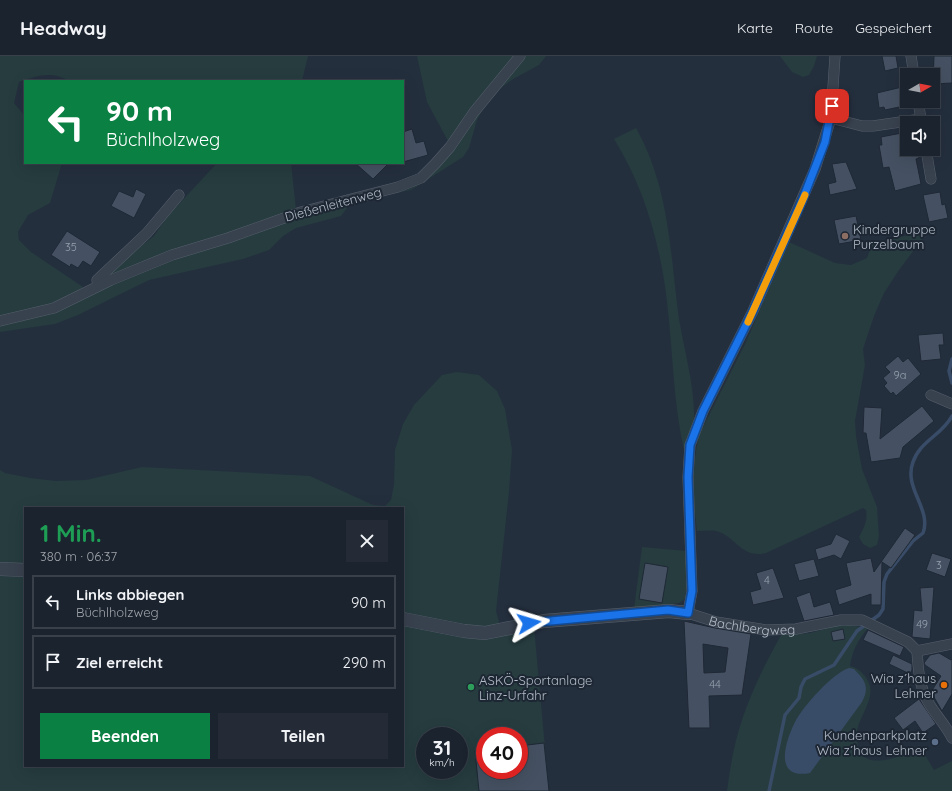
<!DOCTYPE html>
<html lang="de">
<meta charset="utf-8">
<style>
body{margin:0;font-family:Quicksand,sans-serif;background:#242b36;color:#f1f3f6;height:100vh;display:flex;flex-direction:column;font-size:15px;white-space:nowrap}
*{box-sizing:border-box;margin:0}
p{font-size:13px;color:#a0a4aa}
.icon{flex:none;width:22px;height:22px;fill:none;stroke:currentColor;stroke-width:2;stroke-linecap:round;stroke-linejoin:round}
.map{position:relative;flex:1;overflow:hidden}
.drawer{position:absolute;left:24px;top:451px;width:380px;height:260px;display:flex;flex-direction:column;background:#1b232e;border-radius:0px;box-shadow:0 4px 16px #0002,0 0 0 1px #39404a}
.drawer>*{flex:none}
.banner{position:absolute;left:24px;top:24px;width:380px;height:84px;border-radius:0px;box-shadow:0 4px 16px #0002,0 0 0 1px #39404a;background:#0b8043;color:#fff;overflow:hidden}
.needle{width:26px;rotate:81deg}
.tools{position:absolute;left:900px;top:12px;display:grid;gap:8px}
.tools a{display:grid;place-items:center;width:40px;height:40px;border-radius:0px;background:#1b232e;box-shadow:0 4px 16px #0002,0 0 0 1px #39404a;font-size:20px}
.speed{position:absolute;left:416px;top:671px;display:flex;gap:8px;font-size:20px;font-weight:700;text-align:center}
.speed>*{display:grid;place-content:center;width:52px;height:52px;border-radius:50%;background:#1b232e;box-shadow:0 4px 16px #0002,0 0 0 1px #39404a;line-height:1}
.speed small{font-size:10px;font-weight:400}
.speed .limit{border:6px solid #d22;background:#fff;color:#111}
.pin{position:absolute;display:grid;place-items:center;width:34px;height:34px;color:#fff;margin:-17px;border-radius:8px;box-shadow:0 2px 6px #0006}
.me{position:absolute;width:44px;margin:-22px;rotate:83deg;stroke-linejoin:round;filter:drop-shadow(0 0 3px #0008)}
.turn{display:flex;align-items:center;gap:14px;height:84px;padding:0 16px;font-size:18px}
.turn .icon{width:52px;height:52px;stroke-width:2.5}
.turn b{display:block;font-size:28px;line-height:34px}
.round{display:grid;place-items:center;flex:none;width:42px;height:42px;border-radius:0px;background:#242b36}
.head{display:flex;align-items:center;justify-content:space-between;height:68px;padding:0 16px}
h1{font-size:24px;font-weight:800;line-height:30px;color:#1e9e55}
.primary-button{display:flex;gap:8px;margin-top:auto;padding:8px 16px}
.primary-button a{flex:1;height:46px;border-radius:0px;background:#0b8043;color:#fff;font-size:16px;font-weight:800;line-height:46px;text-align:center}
.primary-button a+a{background:#242b36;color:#f1f3f6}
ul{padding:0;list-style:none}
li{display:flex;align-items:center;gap:12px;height:54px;margin:0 8px 6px;padding:0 8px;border:2px solid #39404a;border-radius:0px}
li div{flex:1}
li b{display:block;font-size:15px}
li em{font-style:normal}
header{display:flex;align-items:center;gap:24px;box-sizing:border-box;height:56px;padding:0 20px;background:#1b232e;border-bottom:1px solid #39404a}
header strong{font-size:19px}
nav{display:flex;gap:22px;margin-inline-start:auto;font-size:14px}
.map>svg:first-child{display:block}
.green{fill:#263c3f;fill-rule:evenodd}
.water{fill:#394c67}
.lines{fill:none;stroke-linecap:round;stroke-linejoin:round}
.stream{stroke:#394c67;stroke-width:3.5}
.building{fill:#455162;stroke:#1f2835;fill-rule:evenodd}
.minor-casing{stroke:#565f6c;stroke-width:11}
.tertiary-casing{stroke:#565f6c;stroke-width:14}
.minor{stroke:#38414e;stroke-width:10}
.tertiary{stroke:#38414e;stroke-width:13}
.route-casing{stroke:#114b97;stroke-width:10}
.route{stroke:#1a73e8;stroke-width:7}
.slow{stroke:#f59e0b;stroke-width:7}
.education-dot{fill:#8d6e63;stroke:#1d2633;stroke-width:1.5}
.food-dot{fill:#e8710a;stroke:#1d2633;stroke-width:1.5}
.leisure-dot{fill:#2e9e5b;stroke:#1d2633;stroke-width:1.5}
.service-dot{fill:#5c6f8a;stroke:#1d2633;stroke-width:1.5}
.labels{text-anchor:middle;stroke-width:4;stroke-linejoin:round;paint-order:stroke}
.number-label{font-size:11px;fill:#98a1af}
.street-label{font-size:13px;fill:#b4bcc9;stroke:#1d2633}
.poi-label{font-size:13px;fill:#b4bcc9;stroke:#1d2633;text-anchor:start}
</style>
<header>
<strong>Headway</strong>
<nav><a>Karte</a><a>Route</a><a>Gespeichert</a></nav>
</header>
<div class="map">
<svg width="952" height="735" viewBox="0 0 952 735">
<rect width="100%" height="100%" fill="#242f3e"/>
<g class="green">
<path d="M0,0H308L302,25H70C50,15 40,19 19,26L14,47L25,60V107H62L50,147L28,159L18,176L19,184L31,196L83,231C59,250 29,254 0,262Z"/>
<polygon points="417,0 515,0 449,87 427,46"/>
<polygon points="523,0 546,0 539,9 513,23 501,32 482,55 477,64 469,92 463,101 411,134 395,137 412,132 431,118"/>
<polygon points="780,0 817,0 814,10 809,19 803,21 792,16"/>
<path d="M636,72C670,133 670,197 679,263C684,293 695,332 694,362C694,370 686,385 684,394C673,345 673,296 667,246C661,191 644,130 614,83Z"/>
<polygon points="217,107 291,107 296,153 106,223 132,197 154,180 167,161"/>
<polygon points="347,147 347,152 341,160 296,172 283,180 269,194 243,203 149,224 78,259 55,268 0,276 0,269 144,213 273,169"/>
<path d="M929,174L899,214L884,237L874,260L863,293L865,309L855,365L856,380L862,413L877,451L879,480L877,489L870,492L863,488L859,481C864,472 868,464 866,454L863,452L766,497C741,503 736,480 716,475C710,474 703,475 697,475C693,444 691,408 700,377L746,286L789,186L835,207L851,209L867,202L872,188Z"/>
<path d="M457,316L479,319L497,335L505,353L512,394L509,436L496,555L500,570L463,579L534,571L549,735H0V520L25,521V710H403V452H25V509L0,507V414L5,417L30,422L56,425L86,424L142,411L310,420L373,449L385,450L391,444L394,429L395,394L403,368L414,349L442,319ZM425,680H459V714H425ZM485,680H519V714H485Z"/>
<polygon points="642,491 686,495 687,529 685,543 679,547 634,553"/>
<path d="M849,569L868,572C858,584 852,595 850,610C859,612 867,620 870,630C874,652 849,668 859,692C861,699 864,702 871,704C889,707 905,698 919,689L934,714L952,705V735H727C729,721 731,706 734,693C743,652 761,615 781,579L810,577L836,570Z"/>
</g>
<path class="water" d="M849,612L854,613C865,624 870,631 862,646L810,717C773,724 785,686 795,666C803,650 833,617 849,612Z"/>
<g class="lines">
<g class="stream">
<polyline points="952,303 949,315 952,327"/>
<path d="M769,735L785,659L799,642L801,631L805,623L834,609L857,575L879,559L883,553L884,526L887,518L913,485L923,477C932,453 903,432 913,406C920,385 942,379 952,360"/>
</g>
</g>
<g class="building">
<polygon points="882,0 896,0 898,12 885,15"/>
<polygon points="934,0 952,0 952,27 933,28"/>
<polygon points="902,31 906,46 904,47 904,50 885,54 884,51 879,52 877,37"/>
<polygon points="412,73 416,87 424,85 428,99 403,106 403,76"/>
<polygon points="907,76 907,93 917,93 919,102 916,103 921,128 895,135 889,111 883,112 879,89 882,89 881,81"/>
<polygon points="846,106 857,133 830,139 828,128 836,126 832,108"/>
<polygon points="355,107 389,107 373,123"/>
<polygon points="136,133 146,138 134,162 111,150 119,135 133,141"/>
<polygon points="940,136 942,149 945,148 948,162 929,166 923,139"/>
<polygon points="856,160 861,184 839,188 834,164"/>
<polygon points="67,175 100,196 91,210 83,205 78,212 71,208 70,211 51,199"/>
<polygon points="943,277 944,289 939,289 941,303 921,305 918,279"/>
<polygon points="898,300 903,306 908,302 921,318 896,340 893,336 891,338 884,330 887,327 883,322 890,316 885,311"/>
<polygon points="922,350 934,365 903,391 900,402 871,406 866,377 863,377 864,351 882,352 880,383"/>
<polygon points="905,472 915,479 891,512 882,506 881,549 871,549 871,538 839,549 835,534 851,529 846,507 871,502 874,516"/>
<polygon points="836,478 850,485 841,503 834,499 818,504 815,493 831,488"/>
<polygon points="932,497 951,503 945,521 926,514"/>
<polygon points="814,503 819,520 799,525 794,508"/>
<polygon points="645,507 668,511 662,547 639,543"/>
<polygon points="773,512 784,542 753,549 750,536 761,533 756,517"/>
<polygon points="934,531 930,583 912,581 914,554 922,555 920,532"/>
<polygon points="810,536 814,551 830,546 834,559 804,565 796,541"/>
<path d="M684,565L715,572L751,578L742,639L709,640L710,672H689ZM703,588L728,592L725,616L704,617Z"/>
<polygon points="843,573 845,583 833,585 831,576"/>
<polygon points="868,574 904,591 900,600 863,584"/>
<polygon points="939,597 951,604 952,603 952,638 942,655 931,636 941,620 925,609 924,607 930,599"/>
<polygon points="893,599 912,608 912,614 910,618 889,608"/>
<polygon points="919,643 936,668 923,677 915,665 903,674 894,662"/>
<polygon points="544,687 549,735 479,735 475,695 485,693 485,714 519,714 519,690"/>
</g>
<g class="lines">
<defs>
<g id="minor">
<path id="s1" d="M835,0L831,62L815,113L753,255L703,355L690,389L688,421L692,535L688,557L716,566L766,574L796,573L841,564H862L908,586L917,595"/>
<polyline points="911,0 914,19"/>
<polyline points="831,62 862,70 873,70 921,63 918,45"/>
<polyline points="926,93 931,123"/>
<polyline points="98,230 97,224 147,177 179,139"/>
<polyline points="0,265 54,252 111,224 172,199 228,182 301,156 398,131 421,122 435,108 450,91 474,56 520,0"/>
<polyline points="931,339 952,348"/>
<path d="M917,595C918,610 919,626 925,640C932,656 945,667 952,682"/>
<polyline points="917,595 952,588"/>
</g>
<g id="tertiary">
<polyline points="0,513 25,514"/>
<polyline points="403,563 464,575 485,577 544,565 669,555 688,557"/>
</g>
</defs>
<use href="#minor" class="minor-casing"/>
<use href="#tertiary" class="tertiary-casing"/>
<use href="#minor" class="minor"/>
<use href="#tertiary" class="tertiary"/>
</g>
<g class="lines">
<defs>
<polyline id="route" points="529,567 668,554 688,557 692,535 688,421 690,389 703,355 753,255 802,145 825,86 832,50"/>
</defs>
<use href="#route" class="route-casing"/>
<use href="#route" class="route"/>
<polyline class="slow" points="748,266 805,139"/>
</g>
<circle class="education-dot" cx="845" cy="180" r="4"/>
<circle class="food-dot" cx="944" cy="629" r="4"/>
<circle class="leisure-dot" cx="471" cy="631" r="4"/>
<circle class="service-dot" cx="935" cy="686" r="4"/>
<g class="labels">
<g class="number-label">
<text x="71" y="195">35</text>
<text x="900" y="323">9a</text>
<text x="939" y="513">3</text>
<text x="767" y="528">4</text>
<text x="922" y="572">49</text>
<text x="715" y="632">44</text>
</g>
<g class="street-label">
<text transform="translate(333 148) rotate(-15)" y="5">Dießenleitenweg</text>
<text dy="5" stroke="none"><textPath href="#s1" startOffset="653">Bachlbergweg</textPath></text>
</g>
<g class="poi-label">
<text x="853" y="178">Kindergruppe<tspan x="853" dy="15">Purzelbaum</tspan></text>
<text x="936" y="627" text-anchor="end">Wia z´haus<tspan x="936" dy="15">Lehner</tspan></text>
<text x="479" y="629">ASKÖ-Sportanlage<tspan x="479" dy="15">Linz-Urfahr</tspan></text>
<text x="927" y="684" text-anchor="end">Kundenparkplatz<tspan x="927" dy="15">Wia z´haus Lehner</tspan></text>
</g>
</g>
</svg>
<div class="tools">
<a><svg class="needle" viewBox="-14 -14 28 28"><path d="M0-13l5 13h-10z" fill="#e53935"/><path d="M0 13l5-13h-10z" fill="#a0a4aa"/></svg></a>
<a><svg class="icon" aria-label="sound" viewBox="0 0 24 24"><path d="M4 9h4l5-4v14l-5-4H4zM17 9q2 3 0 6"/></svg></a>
</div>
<div class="speed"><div>31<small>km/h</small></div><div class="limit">40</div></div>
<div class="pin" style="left:832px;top:50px;background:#d93025"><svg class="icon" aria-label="arrive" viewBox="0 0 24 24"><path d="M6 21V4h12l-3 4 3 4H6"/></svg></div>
<svg class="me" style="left:529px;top:567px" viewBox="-20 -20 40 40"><path d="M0-17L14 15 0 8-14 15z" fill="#1a73e8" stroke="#fff" stroke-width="4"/></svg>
<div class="banner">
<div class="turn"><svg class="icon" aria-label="left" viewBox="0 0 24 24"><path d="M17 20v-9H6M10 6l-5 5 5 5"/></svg><div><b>90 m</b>Büchlholzweg</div></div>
</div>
<section class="drawer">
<div class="head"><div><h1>1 Min.</h1><p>380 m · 06:37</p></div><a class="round"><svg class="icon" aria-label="close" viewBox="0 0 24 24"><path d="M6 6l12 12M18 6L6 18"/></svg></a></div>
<ul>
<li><svg class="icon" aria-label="left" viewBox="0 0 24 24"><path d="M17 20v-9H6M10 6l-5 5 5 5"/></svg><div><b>Links abbiegen</b><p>Büchlholzweg</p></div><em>90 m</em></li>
<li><svg class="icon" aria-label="arrive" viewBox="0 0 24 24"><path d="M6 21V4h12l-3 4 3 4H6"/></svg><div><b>Ziel erreicht</b></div><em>290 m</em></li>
</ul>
<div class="primary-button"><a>Beenden</a><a>Teilen</a></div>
</section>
</div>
